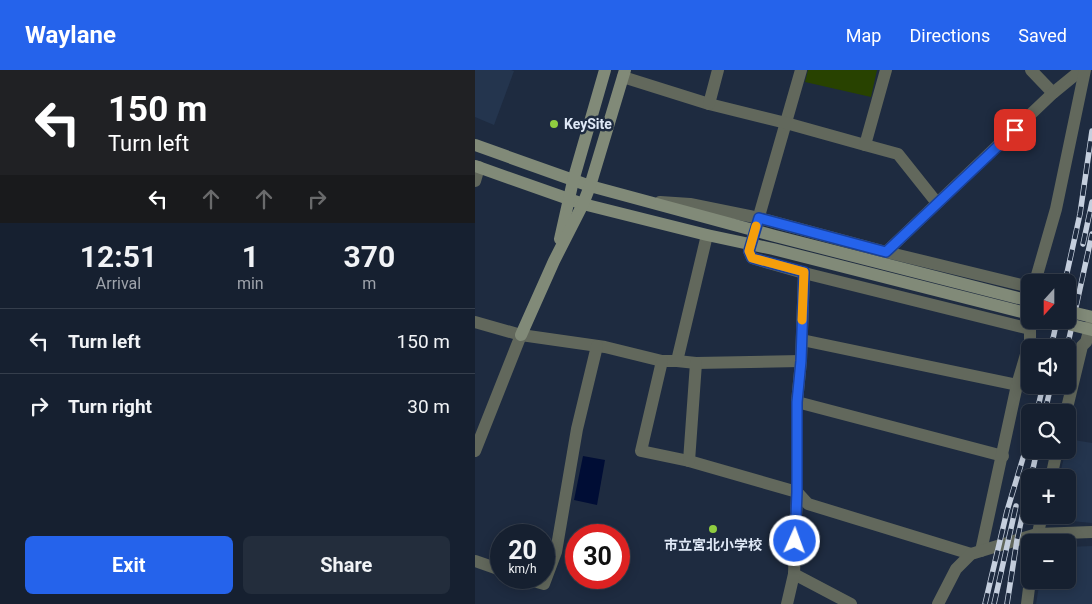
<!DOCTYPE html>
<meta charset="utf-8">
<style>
body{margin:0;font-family:Roboto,"Noto Sans JP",sans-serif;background:#232d3c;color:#f1f3f6;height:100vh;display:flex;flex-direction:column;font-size:19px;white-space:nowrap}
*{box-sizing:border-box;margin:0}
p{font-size:16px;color:#9ea3ab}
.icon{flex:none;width:28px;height:28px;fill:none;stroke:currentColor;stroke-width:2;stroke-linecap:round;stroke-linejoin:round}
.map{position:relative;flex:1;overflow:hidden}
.sheet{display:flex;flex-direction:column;background:#162030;width:475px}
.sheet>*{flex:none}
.top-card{background:#202124;color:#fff;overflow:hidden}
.needle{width:32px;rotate:201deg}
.fabs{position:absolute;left:546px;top:204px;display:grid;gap:10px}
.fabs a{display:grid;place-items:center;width:55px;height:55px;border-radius:8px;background:#162030;box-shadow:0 2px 12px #0003,0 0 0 1px #353e4c;font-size:25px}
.speed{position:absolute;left:15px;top:454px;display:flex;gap:10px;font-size:25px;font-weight:700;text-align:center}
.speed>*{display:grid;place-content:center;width:65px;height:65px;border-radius:50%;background:#162030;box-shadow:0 2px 12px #0003,0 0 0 1px #353e4c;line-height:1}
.speed small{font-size:12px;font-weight:400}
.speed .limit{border:8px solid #d22;background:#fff;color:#111}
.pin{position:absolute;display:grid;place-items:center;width:42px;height:42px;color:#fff;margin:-21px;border-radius:10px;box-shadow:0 2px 8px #0006}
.me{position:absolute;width:55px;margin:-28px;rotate:2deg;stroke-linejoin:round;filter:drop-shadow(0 0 4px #0008)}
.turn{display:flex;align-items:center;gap:18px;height:105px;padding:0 25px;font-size:22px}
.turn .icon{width:65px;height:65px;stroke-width:2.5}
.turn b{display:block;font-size:35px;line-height:42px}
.lanes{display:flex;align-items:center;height:48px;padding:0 25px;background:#0003;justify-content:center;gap:25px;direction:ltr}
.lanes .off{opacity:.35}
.eta{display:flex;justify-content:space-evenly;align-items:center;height:85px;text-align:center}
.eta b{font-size:30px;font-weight:700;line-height:35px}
.button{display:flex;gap:10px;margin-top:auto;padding:10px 25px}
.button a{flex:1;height:58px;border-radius:8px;background:#2563eb;color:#fff;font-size:20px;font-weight:700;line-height:58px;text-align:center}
.button a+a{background:#232d3c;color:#f1f3f6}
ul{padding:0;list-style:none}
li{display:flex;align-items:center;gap:15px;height:65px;padding:0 25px;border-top:1px solid #353e4c}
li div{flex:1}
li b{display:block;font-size:19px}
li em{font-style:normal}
header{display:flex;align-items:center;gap:30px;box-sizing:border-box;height:70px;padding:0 25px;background:#2563eb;color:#fff}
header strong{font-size:24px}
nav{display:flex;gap:28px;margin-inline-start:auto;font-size:18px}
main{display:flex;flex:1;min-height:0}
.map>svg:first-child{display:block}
.built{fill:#24354e}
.green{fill:#284200}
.water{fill:#000d35}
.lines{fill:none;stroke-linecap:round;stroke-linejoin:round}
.street{stroke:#62685c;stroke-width:12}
.secondary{stroke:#818a78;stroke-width:12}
.rail-casing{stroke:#c5cfde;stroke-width:5.5}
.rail{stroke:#1e2b40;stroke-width:4;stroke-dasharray:11;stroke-linecap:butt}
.secondary-bridge{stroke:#818a78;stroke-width:12}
.route-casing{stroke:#184099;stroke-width:12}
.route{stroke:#2563eb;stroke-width:9}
.slow{stroke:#f59e0b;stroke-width:9}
.poi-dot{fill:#90cd40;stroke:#1e2b40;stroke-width:2}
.labels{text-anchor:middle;stroke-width:5;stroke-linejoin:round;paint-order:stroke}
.poi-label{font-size:14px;font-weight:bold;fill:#dfe8f6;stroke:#1e2b40;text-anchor:start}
</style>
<header>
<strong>Waylane</strong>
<nav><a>Map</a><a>Directions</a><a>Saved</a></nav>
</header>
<main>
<section class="sheet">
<div class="top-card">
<div class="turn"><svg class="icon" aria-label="left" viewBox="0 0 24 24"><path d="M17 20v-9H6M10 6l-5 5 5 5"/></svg><div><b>150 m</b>Turn left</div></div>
<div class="lanes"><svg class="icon" aria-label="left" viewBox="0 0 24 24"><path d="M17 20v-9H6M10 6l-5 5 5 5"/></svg><svg class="icon off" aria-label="ahead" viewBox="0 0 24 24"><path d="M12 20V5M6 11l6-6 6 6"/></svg><svg class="icon off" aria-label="ahead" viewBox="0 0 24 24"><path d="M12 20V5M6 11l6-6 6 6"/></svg><svg class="icon off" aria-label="right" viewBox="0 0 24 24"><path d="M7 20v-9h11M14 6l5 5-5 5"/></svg></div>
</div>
<div class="eta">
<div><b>12:51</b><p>Arrival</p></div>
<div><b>1</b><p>min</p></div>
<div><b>370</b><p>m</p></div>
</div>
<ul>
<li><svg class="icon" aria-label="left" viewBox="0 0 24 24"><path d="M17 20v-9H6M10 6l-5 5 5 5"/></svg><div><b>Turn left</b></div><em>150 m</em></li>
<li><svg class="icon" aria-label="right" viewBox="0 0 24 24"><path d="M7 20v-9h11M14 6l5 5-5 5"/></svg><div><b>Turn right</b></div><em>30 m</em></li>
</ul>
<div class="button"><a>Exit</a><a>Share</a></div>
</section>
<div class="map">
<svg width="617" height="534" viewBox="0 0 617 534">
<rect width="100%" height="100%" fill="#1e2b40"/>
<g class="built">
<polygon points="0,0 36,0 39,1 19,55 0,47"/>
<polygon points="593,369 617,373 617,453 575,449 576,445 592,445 592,408 584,407 591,380 592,380"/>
<polygon points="617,476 617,534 561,534 565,510 592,510 593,477"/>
</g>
<polygon class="green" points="333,0 402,0 396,27 330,12"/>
<polygon class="water" points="108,386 130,390 122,435 99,430"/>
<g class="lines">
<g class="street">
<polyline points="326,0 274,181 277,188 329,203 555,259"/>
<polyline points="556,0 578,23"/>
<polyline points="148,7 234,34 311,53 390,75 423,84 462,133"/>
<polyline points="234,34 243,0"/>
<polyline points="390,75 411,0"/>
<polyline points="0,111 4,97"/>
<polyline points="185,132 215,134 284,148 411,182 555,217"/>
<polyline points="411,182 578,23 606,0"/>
<polyline points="560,212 581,139 610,0"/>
<polyline points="0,252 46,265 130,277 187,291 202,291 221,293 326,291"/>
<polyline points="327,270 542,315"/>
<polyline points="187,291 166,381 214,391 322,422 333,434 496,484"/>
<polyline points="202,291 232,165"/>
<polyline points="322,332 528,386"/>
<polyline points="591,342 607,276 611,272 617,251"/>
<polyline points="0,381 46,265"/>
<polyline points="214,391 221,293"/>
<polyline points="576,408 582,380"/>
<polyline points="561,472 567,445"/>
<polyline points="506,481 542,315 555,271 555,250"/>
<polyline points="0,491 26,500"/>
<polyline points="319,504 376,534"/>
<polyline points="48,508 69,514 81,482 102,359 122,276"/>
<polyline points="312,534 319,504 322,422 322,332 326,291 329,203"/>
<polyline points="463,534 481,499 496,484 562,464 617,462"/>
<polyline points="552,534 555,510"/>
</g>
<g class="secondary">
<polyline points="0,75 115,116 300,166 555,231"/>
<polyline points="0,96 108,134 232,165 298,179 555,244"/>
<polyline points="85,169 98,111 130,0"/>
<polyline points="46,265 79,191 108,134 115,116 150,0"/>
</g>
<defs>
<g id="rail">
<polyline points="608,174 617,132"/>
<polyline points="590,212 605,144 617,61"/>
<polyline points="576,278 582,250"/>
<polyline points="592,278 617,164"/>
<polyline points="562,342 568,315"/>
<polyline points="570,342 576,315"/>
<polyline points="556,408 562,380"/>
<polyline points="510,534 532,441 555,365"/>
<polyline points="519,534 541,436"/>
<polyline points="532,534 542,470 555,411"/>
</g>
</defs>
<use href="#rail" class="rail-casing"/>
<use href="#rail" class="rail"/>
<g class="secondary-bridge">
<polyline points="592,241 617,247"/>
<polyline points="577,250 617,260"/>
</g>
</g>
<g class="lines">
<defs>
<polyline id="route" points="320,471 322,422 322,332 326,291 329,202 277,188 274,181 284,148 411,182 540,60"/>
</defs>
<use href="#route" class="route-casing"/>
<use href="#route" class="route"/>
<polyline class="slow" points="281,156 274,181 277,188 329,202 327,250"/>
</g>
<g class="poi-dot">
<circle cx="79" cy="54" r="5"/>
<circle cx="238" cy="459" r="5"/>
</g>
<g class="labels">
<g class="poi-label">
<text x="89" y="59">KeySite</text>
<text x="238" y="480" text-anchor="middle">市立宮北小学校</text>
</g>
</g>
</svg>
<div class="fabs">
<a><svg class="needle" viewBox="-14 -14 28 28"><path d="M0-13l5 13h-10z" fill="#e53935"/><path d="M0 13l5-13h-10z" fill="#9ea3ab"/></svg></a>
<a><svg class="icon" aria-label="sound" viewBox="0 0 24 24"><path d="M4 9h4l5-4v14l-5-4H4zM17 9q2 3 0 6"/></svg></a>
<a><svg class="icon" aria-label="search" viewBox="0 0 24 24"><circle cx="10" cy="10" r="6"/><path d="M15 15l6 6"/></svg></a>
<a>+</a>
<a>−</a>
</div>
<div class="speed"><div>20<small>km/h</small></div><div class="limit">30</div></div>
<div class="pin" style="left:540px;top:60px;background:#d93025"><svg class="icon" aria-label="arrive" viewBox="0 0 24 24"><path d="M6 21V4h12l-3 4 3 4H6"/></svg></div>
<svg class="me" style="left:320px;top:471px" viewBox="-20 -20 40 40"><circle r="17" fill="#2563eb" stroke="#fff" stroke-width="3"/><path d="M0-11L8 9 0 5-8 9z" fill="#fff"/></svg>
</div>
</main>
